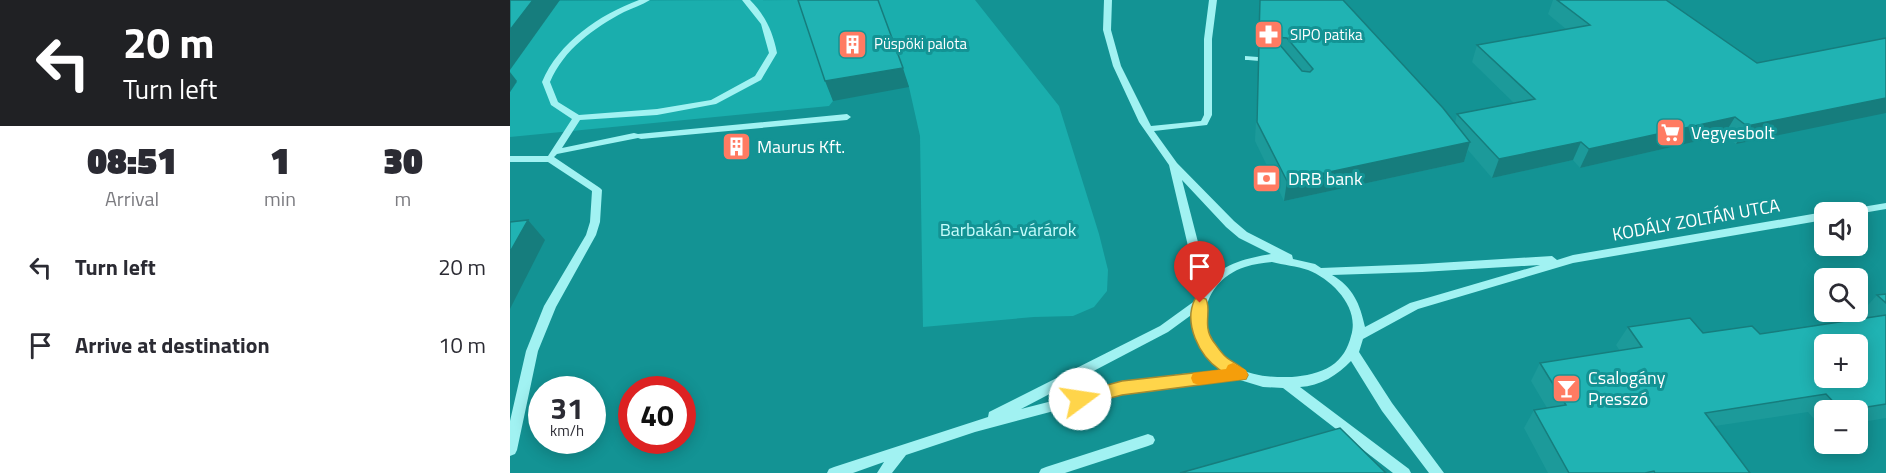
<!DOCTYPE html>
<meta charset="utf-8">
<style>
body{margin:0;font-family:"Titillium Web",sans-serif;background:#f2f2f3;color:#2b2b33;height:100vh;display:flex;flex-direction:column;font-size:22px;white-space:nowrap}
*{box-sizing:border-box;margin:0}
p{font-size:20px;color:#7c7c81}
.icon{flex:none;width:33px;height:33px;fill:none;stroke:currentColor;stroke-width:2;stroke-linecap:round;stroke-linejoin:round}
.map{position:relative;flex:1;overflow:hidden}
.drawer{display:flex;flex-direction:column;background:#fff;width:510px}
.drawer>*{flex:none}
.top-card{background:#202124;color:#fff;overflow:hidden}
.buttons{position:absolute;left:1304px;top:202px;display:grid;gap:12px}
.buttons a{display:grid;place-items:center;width:54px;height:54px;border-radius:9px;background:#fff;box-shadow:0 3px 15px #0003;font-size:30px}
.speed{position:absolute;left:18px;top:376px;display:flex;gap:12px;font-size:30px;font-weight:700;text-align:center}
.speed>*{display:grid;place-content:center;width:78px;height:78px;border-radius:50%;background:#fff;box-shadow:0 3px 15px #0003;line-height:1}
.speed small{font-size:15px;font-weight:400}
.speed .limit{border:9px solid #d22;background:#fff;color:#111}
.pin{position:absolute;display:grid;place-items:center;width:51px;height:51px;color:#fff;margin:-62px -26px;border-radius:50% 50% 50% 0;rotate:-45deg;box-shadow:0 0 6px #0007}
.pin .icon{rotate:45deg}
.me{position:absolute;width:66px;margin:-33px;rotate:76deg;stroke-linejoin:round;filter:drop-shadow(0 0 4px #0008)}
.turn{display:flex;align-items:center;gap:21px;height:126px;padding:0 24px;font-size:27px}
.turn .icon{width:78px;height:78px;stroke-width:2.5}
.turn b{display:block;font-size:42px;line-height:51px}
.eta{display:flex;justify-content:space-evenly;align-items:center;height:102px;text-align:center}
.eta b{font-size:36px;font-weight:800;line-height:42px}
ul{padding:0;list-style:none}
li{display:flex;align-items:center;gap:18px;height:78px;padding:0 24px}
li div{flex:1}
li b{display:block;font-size:22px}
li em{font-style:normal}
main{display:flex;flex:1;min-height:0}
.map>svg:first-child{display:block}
.green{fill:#1aaead}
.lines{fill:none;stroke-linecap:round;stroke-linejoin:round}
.minor{fill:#a1f2f2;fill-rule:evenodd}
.wall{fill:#1c9a9a}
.shaded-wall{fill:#167d7d}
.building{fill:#20b3b3;stroke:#167d7d;stroke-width:1.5;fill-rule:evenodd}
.route{fill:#ffd54a;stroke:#a68a30;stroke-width:1.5}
.slow{fill:#f59e0b}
.labels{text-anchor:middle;stroke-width:6;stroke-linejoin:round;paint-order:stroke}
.far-poi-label{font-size:15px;fill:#fff;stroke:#139394;text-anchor:start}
.poi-label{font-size:18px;fill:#fff;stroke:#139394;text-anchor:start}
.street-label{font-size:18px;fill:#fff;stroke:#139394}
.park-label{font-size:18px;fill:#c8fdfc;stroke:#139394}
</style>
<main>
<section class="drawer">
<div class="top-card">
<div class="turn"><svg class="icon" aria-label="left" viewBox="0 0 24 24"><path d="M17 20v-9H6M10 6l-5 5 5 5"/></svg><div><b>20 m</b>Turn left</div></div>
</div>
<div class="eta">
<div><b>08:51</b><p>Arrival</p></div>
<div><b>1</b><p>min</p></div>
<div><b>30</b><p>m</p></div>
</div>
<ul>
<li><svg class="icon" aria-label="left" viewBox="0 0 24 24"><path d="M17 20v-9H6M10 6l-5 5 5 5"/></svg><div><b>Turn left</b></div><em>20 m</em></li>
<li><svg class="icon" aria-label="arrive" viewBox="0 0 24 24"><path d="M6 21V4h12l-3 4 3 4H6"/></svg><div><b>Arrive at destination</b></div><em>10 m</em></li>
</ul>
</section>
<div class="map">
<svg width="1376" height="473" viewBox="0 0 1376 473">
<rect width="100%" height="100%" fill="#139394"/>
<g class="green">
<polygon points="289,0 323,101 319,106 0,137 0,92 7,82 0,82 0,1"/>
<polygon points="367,0 465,0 549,106 589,234 598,270 597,291 584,307 563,316 524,317 413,327 410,136 399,87"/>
</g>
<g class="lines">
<g class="minor">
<path d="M129,0H140C132,5 122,8 114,12C84,28 54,49 40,82L48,102L69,115L147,109L201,100L245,76L259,53L251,24L232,0H240C255,15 263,32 267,53L251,80L206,104L147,115L70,120L52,148L124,133L128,134L337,114L341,117L337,120L131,139L128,138L47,154L44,157L90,188L92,190L90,222L86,235L46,307L28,351L7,450L5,454L0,456V421L16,351L34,306L76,235L80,222L82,191L38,162H0V156H38L62,119L41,105L32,82C49,42 89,15 129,0Z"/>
<path d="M594,0H602L601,30L611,66L641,126L691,121L694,115V39L699,0H707L702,39V115L697,125L644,131L667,163L724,221L737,232L782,255L783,259L805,264L811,268L912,264L1042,256L1047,260L1063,255L1314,212L1316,213H1314V220L1063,263L908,309L853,339L849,352L882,403L934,473H919L872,411L841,361C828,375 810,386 790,387L899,469L901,473H883L773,388L753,387L730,380L671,384L612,393L465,432L396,455L382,473H367L374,462L343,473H317L319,469L324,467L478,417L479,412L650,326L686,300L689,293L659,165L629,122L603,66L593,30ZM672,180L716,227L729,238L761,254C737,258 716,263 698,281ZM762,262C773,265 787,266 798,270C823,280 850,308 841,336C838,348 832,359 821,366C810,373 795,376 782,377C748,378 717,373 701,339C686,308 704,277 735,267C744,264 753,263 762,262ZM1030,265L900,303L855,327C850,304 843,287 822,275L912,272ZM684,313C683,336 696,357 713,371L671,374L612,383L511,409L658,332Z"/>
<polygon points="735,56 761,58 765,60 761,62 738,60 735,60"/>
<polygon points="1376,203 1376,209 1347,214 1329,213 1334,210"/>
<polygon points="638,434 643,436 645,440 643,444 638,446 555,473 529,473 531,469 536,467"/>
</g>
</g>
<g class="wall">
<polygon points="749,0 833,0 945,123 947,114 1004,103 962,62 967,45 1056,29 1038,14 1043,0 1156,0 1247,63 1376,38 1226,144 1214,135 1070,168 1063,160 982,178 958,150 954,162 774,201 745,141 749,54"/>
<polygon points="1376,294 1376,418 1347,423 1347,411 1314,411 1314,429 1313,429 1298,412 1205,426 1240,473 1038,473 1014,428 1024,410 1037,408 1021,381 1030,363 1110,351 1106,345 1118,327 1193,333 1250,334 1354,318 1350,314 1367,295"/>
</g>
<g class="shaded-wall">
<polygon points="23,0 50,0 0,70 0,30"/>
<polygon points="393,68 399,87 323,101 315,81"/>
<polygon points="0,72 7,81 0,92"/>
<polygon points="1376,98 1376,113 1226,144 1237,126"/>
<polygon points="1225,117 1214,135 1070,168 1079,149"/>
<polygon points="960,142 954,162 774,201 777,181"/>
<polygon points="1071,142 1063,160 982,178 989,159"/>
<polygon points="18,220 35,240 0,309 0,252"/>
</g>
<g class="building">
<polygon points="0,0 23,0 0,30"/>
<polygon points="288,0 368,0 393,68 315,81"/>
<polygon points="750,0 833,0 933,108 960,142 777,181 747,122 749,44 770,45 792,71 800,72 803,69 777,38 749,36"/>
<polygon points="1047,0 1156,0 1247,63 1376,38 1376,98 1237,126 1225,117 1079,149 1071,142 989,159 947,114 1025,99 967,45 1080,25"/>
<polygon points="18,220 0,252 0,222"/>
<polygon points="1376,294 1376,303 1367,295"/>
<path d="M1376,315V404L1332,411L1316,394L1195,413L1240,473H1145L1144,471L1135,473H1059L1024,410L1056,405L1030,363L1132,347L1118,327L1180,318L1193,333L1242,326L1250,334ZM1314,345H1347V378H1314Z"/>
<polygon points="830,428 876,473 670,473"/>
</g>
<path class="route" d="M690,297L696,299C702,311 692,325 703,341C707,346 711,353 716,357C723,363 734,366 738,375L736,379L612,395L570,406L564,404L562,399L564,394L612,381L710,370C689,356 673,323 685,299Z"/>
<polygon class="slow" points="723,363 736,370 738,375 736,379 689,385 683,383 681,378 683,373 716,369 718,365"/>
<defs>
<symbol id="pharmacy-square" viewBox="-11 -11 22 22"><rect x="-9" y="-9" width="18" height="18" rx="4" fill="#ff7b62" stroke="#139394"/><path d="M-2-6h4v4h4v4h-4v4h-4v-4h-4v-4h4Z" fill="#fff"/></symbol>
<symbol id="building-square" viewBox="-11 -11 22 22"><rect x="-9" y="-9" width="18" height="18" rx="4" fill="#ff7b62" stroke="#139394"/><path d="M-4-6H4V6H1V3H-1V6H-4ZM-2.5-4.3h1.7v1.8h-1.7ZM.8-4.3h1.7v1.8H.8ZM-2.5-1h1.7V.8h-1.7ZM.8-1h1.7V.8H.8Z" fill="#fff"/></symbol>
<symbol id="supermarket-square" viewBox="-11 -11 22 22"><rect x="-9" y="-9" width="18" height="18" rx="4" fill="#ff7b62" stroke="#139394"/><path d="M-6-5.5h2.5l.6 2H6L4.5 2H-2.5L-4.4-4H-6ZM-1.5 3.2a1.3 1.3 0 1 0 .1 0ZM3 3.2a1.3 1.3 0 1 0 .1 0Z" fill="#fff"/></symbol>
<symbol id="bank-square" viewBox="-11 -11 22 22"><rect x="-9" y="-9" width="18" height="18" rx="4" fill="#ff7b62" stroke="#139394"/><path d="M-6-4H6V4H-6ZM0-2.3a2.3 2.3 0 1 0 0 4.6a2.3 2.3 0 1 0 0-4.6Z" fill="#fff"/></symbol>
<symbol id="bar-square" viewBox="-11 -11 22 22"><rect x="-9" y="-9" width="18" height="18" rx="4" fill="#ff7b62" stroke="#139394"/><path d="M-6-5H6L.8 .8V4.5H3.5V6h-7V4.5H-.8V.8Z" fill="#fff"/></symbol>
</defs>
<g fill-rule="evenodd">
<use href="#pharmacy-square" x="742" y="18" width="33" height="33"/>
<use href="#building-square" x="326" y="28" width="33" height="33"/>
<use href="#supermarket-square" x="1144" y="116" width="33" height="33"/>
<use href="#building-square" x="210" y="130" width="33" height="33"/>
<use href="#bank-square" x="740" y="162" width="33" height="33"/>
<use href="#bar-square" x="1040" y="372" width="33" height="33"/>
</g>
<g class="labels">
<g class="far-poi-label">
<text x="780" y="40">SIPO patika</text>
<text x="364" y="49">Püspöki palota</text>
</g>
<g class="poi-label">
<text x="1181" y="139">Vegyesbolt</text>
<text x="247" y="153">Maurus Kft.</text>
<text x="778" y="185">DRB bank</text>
<text x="1078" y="384">Csalogány<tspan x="1078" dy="21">Presszó</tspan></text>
</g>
<g class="street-label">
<text transform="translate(1186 220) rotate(-10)" y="6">KODÁLY ZOLTÁN UTCA</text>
</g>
<g class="park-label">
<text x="498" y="236">Barbakán-várárok</text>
</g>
</g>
</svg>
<div class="buttons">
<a><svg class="icon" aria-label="sound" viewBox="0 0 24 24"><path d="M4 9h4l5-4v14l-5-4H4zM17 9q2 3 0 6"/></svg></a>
<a><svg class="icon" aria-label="search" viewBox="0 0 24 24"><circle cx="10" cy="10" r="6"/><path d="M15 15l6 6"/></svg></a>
<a>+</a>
<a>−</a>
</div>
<div class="speed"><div>31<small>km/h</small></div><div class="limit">40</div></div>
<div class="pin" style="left:690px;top:303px;background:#d93025"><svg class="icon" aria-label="arrive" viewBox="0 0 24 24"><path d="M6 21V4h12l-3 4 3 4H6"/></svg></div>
<svg class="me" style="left:570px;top:399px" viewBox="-20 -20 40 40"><circle r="19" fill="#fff"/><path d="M0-13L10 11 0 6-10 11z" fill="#ffd54a"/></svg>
</div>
</main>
